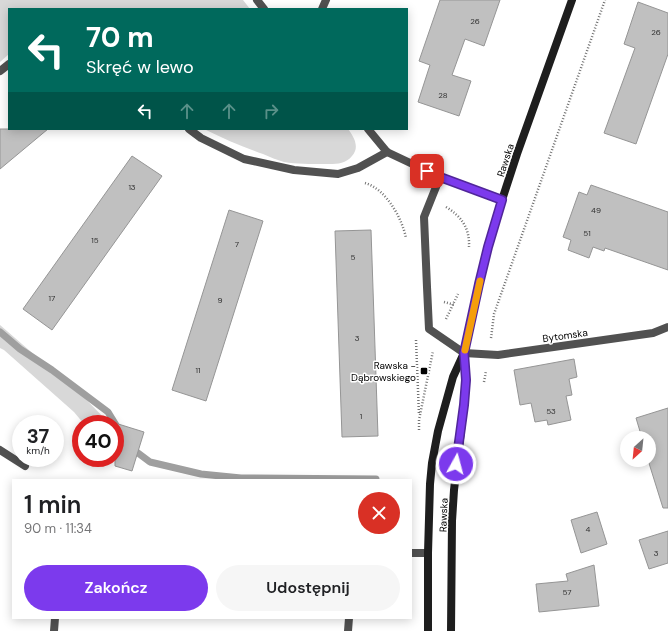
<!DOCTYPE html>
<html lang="pl">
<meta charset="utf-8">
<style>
body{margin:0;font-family:"DM Sans",sans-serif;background:#f6f6f6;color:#202124;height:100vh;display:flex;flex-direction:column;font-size:15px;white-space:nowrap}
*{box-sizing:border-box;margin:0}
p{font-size:13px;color:#757577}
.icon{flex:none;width:22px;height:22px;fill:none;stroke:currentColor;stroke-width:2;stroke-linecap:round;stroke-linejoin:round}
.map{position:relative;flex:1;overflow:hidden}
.details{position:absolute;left:12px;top:479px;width:400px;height:140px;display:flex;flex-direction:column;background:#fff;border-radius:0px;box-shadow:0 2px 10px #0003}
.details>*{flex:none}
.guide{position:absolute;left:8px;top:8px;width:400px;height:122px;border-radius:0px;box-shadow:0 2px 10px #0003;background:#00695c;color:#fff;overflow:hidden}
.needle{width:26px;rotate:207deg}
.tools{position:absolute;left:620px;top:431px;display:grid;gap:8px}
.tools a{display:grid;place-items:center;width:36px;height:36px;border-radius:50%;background:#fff;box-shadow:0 2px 10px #0003;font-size:20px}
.speed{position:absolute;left:12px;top:415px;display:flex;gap:8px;font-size:20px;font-weight:700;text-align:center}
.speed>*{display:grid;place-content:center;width:52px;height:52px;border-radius:50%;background:#fff;box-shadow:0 2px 10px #0003;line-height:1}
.speed small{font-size:10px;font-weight:400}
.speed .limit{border:6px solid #d22;background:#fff;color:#111}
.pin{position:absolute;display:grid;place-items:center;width:34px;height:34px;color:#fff;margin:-17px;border-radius:8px;box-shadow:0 2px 6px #0006}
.me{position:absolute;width:44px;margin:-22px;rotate:7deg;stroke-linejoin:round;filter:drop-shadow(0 0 3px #0008)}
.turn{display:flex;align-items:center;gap:14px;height:84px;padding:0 12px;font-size:18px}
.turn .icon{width:52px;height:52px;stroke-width:2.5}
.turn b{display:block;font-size:28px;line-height:34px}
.lanes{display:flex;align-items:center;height:38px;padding:0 12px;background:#0003;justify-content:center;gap:20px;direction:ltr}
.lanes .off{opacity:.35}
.round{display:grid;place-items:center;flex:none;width:42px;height:42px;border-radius:21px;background:#f6f6f6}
.overview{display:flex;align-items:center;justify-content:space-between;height:68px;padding:0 12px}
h1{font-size:24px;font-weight:600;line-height:30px}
.primary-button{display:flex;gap:8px;margin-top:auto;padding:8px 12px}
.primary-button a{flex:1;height:46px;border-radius:24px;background:#7c3aed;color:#fff;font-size:16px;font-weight:600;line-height:46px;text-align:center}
.primary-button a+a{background:#f6f6f6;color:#202124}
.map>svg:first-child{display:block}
.green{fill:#d8d8d8}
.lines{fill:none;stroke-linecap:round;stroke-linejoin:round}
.stream{stroke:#9f9f9f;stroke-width:7}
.building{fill:#c0c0c0;stroke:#959595}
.path{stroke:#737373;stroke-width:2.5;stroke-dasharray:1 2;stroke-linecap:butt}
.lane{stroke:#515151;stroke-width:8}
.street{stroke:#515151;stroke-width:8}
.secondary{stroke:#1e1e1e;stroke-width:8}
.route-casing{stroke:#51269a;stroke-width:10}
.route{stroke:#7c3aed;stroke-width:7}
.slow{stroke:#f59e0b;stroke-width:7}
.poi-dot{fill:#000;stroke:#fff;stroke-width:1.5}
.labels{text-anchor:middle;stroke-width:3;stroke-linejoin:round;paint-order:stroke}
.number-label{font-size:8px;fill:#303030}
.street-label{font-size:10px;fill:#000;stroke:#fff}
.poi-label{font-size:10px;fill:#000;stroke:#fff;text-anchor:end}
</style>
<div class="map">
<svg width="668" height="631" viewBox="0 0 668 631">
<rect width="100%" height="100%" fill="#fff"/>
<g class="green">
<polygon points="0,0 243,0 250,9 9,9 9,54 0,62"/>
<path d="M204,129H348C354,137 360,147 352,156C345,165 334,164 324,164C311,164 296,164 284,162C277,160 270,157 263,154C243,147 224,139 204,129Z"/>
<polygon points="0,325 52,370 72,385 107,421 105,424 84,424 74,412 4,350 0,348"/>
</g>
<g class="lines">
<g class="stream">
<polyline points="0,332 20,349 52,370 108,412 119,430"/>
<polyline points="130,447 150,462 201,474 241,478 376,479"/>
</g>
</g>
<g class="building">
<polygon points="440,0 500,0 484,46 465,39 452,75 471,81 459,116 418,102 430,65 419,61"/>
<polygon points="638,2 668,13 668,54 636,144 604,133 635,48 624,44"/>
<polygon points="0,129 48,129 0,169"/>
<polygon points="132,156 162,176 52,330 23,309"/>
<polygon points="591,185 668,212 668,270 605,248 604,251 593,247 589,258 568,250 571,240 563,237 579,192 587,195"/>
<polygon points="229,210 263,221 206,401 172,390"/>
<polygon points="371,230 378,436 342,437 335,231"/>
<polygon points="574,359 577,377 569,379 572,395 566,396 571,420 548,425 547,420 535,422 531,403 520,405 514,370"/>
<polygon points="668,408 668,508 663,508 648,460 649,438 642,438 636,418"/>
<polygon points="115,423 144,432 132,471 115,466"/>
<polygon points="597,512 607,544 581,553 571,520"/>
<polygon points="668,531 668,563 649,569 639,540"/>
<polygon points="594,565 599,606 539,612 536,584 568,581 566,574"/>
</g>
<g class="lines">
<g class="path">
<path d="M365,183C386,189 402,218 406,238"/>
<path d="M446,207C461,216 470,228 469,247"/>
<polyline points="444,302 455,305"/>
<polyline points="446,319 458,294"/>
<polyline points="491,338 494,314 605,0"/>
<polyline points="416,340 419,415"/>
<polyline points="484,382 486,371"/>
<polyline points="419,430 419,420 433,351"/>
</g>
<g class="lane">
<polyline points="322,9 326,0"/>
<polyline points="0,71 9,64"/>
<polyline points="189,129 201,138 244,159 294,170 338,174 358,168 387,152"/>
<polyline points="464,353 498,355 653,333 668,327"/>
<polyline points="0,450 25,466"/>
<polyline points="411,553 428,553"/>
<polyline points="54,631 55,618"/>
<polyline points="348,631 349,618"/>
</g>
<g class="street">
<polyline points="257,0 264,9"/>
<polyline points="368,129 387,152 440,177 502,200"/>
<polyline points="440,177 424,217 427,287 429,329 464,353"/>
</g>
<g class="secondary">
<polyline points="428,631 428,553 430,484 432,463 438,431 453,377 464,353 479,284 488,247 502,200 517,154 572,0"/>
<polyline points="451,631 452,521 454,490 464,405 466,380 464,354"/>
</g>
</g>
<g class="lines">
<defs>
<polyline id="route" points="427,171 440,177 502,200 488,247 479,284 464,353 466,380 464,405 456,464"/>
</defs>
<use href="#route" class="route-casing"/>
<use href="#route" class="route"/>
<polyline class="slow" points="465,350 480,281"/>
</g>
<rect class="poi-dot" x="420" y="367" width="8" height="8" rx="2"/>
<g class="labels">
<g class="number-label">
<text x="475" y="24">26</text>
<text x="656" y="35">26</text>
<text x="443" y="98">28</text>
<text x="132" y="190">13</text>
<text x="596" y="213">49</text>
<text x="587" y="236">51</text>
<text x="95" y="243">15</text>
<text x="237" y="247">7</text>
<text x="353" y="260">5</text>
<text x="52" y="301">17</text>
<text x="220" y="303">9</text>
<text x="357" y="341">3</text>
<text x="198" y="373">11</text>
<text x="551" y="414">53</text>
<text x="361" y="419">1</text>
<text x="588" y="532">4</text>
<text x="656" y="556">3</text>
<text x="567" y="595">57</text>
</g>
<g class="street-label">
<text transform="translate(505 160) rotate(-72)" y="4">Rawska</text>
<text transform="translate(565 335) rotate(-8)" y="4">Bytomska</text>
<text transform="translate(443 515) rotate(-88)" y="4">Rawska</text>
</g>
<g class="poi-label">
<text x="416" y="369">Rawska -<tspan x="416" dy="12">Dąbrowskiego</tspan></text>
</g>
</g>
</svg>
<div class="tools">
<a><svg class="needle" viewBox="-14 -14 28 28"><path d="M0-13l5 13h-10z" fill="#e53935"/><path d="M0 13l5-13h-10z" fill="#757577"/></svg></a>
</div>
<div class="speed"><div>37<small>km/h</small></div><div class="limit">40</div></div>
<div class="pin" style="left:427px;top:171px;background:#d93025"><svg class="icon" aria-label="arrive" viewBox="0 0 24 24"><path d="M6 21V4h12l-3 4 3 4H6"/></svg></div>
<svg class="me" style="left:456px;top:464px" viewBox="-20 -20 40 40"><circle r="17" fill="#7c3aed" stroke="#fff" stroke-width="3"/><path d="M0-11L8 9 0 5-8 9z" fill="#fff"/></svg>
<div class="guide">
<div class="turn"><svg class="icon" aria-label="left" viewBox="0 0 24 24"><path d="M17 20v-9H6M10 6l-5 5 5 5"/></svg><div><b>70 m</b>Skręć w lewo</div></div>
<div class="lanes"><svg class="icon" aria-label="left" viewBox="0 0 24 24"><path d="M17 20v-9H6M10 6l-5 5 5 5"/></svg><svg class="icon off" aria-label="ahead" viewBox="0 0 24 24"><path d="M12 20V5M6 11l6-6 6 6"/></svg><svg class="icon off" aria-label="ahead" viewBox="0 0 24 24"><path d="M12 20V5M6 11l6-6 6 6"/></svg><svg class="icon off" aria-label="right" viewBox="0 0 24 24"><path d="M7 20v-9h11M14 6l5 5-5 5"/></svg></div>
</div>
<section class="details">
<div class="overview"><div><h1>1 min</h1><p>90 m · 11:34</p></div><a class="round" style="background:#d93025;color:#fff"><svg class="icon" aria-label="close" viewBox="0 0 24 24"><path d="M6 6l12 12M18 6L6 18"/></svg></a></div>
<div class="primary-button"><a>Zakończ</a><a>Udostępnij</a></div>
</section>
</div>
